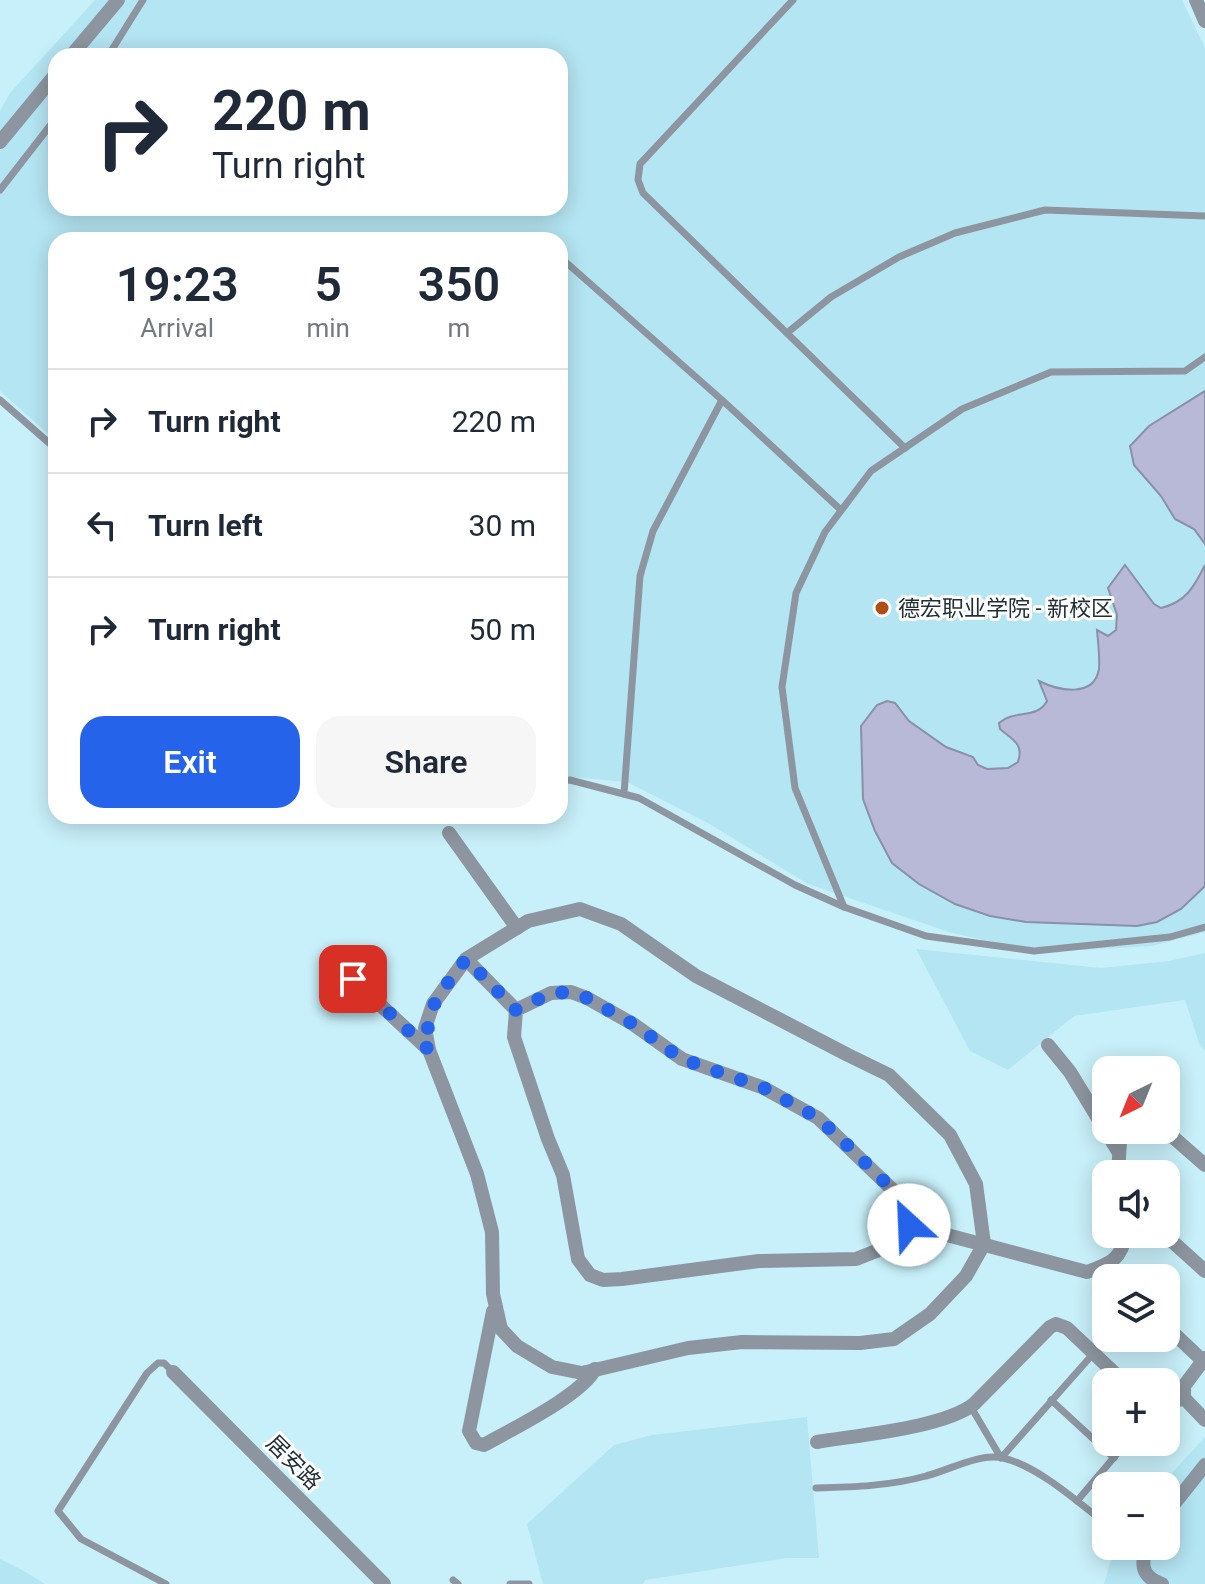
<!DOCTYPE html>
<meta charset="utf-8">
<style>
body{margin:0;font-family:Roboto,"Noto Sans SC",sans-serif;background:#f6f6f7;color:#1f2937;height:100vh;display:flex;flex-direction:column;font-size:30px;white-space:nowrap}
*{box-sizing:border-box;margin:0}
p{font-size:26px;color:#747a83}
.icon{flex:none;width:44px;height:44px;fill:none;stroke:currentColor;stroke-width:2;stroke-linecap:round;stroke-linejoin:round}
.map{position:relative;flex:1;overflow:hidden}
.sheet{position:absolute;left:48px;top:232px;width:520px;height:592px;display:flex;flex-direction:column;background:#fff;border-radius:24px;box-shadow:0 4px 20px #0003}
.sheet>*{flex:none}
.hud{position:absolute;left:48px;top:48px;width:520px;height:168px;border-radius:24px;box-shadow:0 4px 20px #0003;background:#fff;color:#1f2937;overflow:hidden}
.needle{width:52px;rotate:223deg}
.buttons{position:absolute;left:1092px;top:1056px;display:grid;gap:16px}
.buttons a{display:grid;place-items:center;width:88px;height:88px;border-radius:16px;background:#fff;box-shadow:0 4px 20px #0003;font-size:40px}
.pin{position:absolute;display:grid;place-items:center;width:68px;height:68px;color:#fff;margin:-34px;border-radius:16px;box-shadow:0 4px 12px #0006}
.me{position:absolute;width:88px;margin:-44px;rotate:335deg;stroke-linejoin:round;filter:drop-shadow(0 0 6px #0008)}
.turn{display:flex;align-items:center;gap:28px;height:168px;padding:0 32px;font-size:36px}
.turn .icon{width:104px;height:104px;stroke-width:2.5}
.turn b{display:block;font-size:56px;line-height:68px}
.eta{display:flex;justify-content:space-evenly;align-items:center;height:136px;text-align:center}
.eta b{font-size:48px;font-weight:600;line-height:56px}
.primary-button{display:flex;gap:16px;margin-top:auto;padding:16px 32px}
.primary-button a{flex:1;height:92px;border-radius:24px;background:#2563eb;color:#fff;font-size:32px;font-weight:600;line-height:92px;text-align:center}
.primary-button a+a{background:#f6f6f7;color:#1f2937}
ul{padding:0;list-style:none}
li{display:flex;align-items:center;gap:24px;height:104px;padding:0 32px;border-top:2px solid #e0e1e3}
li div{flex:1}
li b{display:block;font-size:30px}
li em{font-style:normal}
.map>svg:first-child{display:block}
.built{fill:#b4e5f2;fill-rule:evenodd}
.water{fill:#b8b9d6;stroke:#8a90a5;stroke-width:2}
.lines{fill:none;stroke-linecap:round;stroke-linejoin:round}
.service{stroke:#8d96a0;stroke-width:7}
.minor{stroke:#8d96a0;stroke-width:14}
.route{stroke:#2563eb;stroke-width:14;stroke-dasharray:0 25.2}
.poi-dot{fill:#b14e16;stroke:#fff;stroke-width:3}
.labels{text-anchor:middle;stroke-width:6;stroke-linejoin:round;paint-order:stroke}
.poi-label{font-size:22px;fill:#203034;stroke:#fff;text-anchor:start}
.street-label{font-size:22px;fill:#203034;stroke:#fff}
</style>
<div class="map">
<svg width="1205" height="1584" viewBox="0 0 1205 1584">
<rect width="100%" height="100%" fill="#c8f0fa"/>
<g class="built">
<path d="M95,0H1182L1205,48V932L1152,946L1084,950L1012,946L952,933L808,884L708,823L627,782L560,776V240H56V441L0,391V111L10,93ZM56,56H560V208H56Z"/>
<polygon points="916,949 1101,968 1169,961 1205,953 1205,1050 1200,1046 1185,1000 1074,1016 1008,1070 970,1051"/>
<polygon points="807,1417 819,1558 786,1558 645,1580 643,1584 543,1584 527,1524 614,1445 652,1435"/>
<polygon points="1205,1437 1205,1584 1104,1584 1115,1546 1166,1546 1166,1486 1160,1486"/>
<polygon points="0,1559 22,1570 45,1584 0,1584"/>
</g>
<g class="water">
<polygon points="1205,391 1205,544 1194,529 1175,519 1161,496 1134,465 1130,446 1149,426"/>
<path d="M1125,565L1154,604L1161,608C1186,602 1194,587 1205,565V886L1181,909L1157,922L1137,926L1026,922L990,916L955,904L919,884L892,863L875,831L863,799L861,726L877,705L887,701L895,703L909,721L946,747L973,757L978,765L987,769L1008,768L1018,762C1024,744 1013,740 1000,729L999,723C1014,709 1037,720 1047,701L1039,681C1057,690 1094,699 1099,669C1100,656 1098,643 1097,630L1108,636L1116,630L1117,615L1108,588Z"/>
</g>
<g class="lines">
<g class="service">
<polyline points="793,0 640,164 638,180 643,193 905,448"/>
<polyline points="108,56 143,0"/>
<polyline points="0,190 56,118"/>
<polyline points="560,257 722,400 841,510"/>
<polyline points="787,333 831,297 899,257 955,233 1045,210 1205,216"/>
<polyline points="0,400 56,449"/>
<polyline points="560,781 570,780 639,798 795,885 844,907 926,936 1034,951 1170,937 1205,927"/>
<polyline points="624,794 640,576 653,531 722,400"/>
<polyline points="844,907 795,788 782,687 796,593 825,532 871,471 962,409 1051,372 1185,371 1205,357"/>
<polyline points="1051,1400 1114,1458"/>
<polyline points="971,1407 1001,1458 1093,1354"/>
<path d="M816,1488C853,1487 890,1486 926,1476C950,1470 978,1453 1003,1458C1038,1466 1078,1502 1106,1524"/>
<polyline points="1077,1501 1127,1442"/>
<polyline points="1134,1546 1144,1554"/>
<polyline points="453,1580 458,1584"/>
<polyline points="166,1584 81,1539 58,1511 147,1373 158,1363 164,1363 173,1372"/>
<polyline points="510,1584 529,1584"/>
</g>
<g class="minor">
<polyline points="1196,0 1205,21"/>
<polyline points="71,56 118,0"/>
<polyline points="0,142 56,74"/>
<polyline points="449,833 517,928"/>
<polygon points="580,909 621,924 696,976 848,1055 889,1075 950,1135 976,1184 984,1244 966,1276 930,1314 894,1339 860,1343 742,1342 688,1348 582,1373 552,1367 517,1346 501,1329 493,1294 492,1232 477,1174 429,1050 425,1028 433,1004 466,959 528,921"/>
<polyline points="466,959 516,1010"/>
<polyline points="334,962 429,1050"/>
<polygon points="571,992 587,998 633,1024 682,1059 764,1088 818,1118 897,1194 907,1210 909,1225 884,1248 856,1259 759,1261 622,1279 603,1280 590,1275 578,1259 563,1175 548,1139 514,1037 516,1010 551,993"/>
<polyline points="1048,1045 1070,1072 1118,1151"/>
<polyline points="1165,1130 1205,1165"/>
<polyline points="1118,1174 1120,1141 1127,1130"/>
<path d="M909,1225L1087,1272C1111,1263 1121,1260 1126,1234"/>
<polyline points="1164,1234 1205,1271"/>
<path d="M493,1311L469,1431L476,1443L484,1445C512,1429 582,1395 595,1369"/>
<polyline points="1166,1326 1203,1361"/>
<polyline points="1205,1358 1184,1386 1184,1398 1205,1420"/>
<polyline points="173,1372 384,1584"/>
<polyline points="1166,1404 1184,1398"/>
<path d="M817,1442C858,1435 943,1428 974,1404L1050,1327L1056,1324L1067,1328L1124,1382"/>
<polyline points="1166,1514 1205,1465"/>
<path d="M1147,1546C1140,1565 1142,1577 1162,1584"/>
</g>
</g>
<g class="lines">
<path class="route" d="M353,979L429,1050C422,1008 442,992 466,959L516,1010L551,993L571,992L587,998L633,1024L682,1059L764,1088L818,1118L844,1142L897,1194L907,1210L909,1225"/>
</g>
<circle class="poi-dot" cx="882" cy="608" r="8"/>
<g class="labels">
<g class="poi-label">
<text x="898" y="616">德宏职业学院 - 新校区</text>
</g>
<g class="street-label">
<text transform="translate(294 1462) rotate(45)" y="8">居安路</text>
</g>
</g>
</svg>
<div class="buttons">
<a><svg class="needle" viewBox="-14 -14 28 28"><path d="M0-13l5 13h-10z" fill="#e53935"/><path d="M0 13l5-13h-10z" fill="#747a83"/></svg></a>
<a><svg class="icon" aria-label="sound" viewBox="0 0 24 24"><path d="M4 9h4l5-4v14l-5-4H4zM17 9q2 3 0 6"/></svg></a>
<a><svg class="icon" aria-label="layers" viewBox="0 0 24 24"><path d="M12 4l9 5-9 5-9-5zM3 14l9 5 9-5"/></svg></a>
<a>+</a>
<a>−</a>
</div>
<div class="pin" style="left:353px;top:979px;background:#d93025"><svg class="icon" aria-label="arrive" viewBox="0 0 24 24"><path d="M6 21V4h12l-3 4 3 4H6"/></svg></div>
<svg class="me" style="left:909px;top:1225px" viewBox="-20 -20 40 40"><circle r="19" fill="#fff"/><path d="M0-13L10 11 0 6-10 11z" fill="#2563eb"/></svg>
<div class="hud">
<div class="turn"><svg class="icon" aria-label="right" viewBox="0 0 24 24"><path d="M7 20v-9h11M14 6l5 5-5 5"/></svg><div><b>220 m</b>Turn right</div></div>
</div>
<section class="sheet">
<div class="eta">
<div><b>19:23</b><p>Arrival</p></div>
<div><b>5</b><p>min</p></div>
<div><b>350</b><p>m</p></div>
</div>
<ul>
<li><svg class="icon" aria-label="right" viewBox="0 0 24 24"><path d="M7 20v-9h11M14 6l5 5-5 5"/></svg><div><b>Turn right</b></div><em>220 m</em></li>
<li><svg class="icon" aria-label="left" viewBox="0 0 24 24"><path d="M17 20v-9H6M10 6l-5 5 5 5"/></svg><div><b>Turn left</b></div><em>30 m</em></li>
<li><svg class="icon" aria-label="right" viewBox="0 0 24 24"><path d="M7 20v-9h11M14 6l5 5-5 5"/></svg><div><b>Turn right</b></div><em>50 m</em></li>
</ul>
<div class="primary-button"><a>Exit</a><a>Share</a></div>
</section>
</div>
